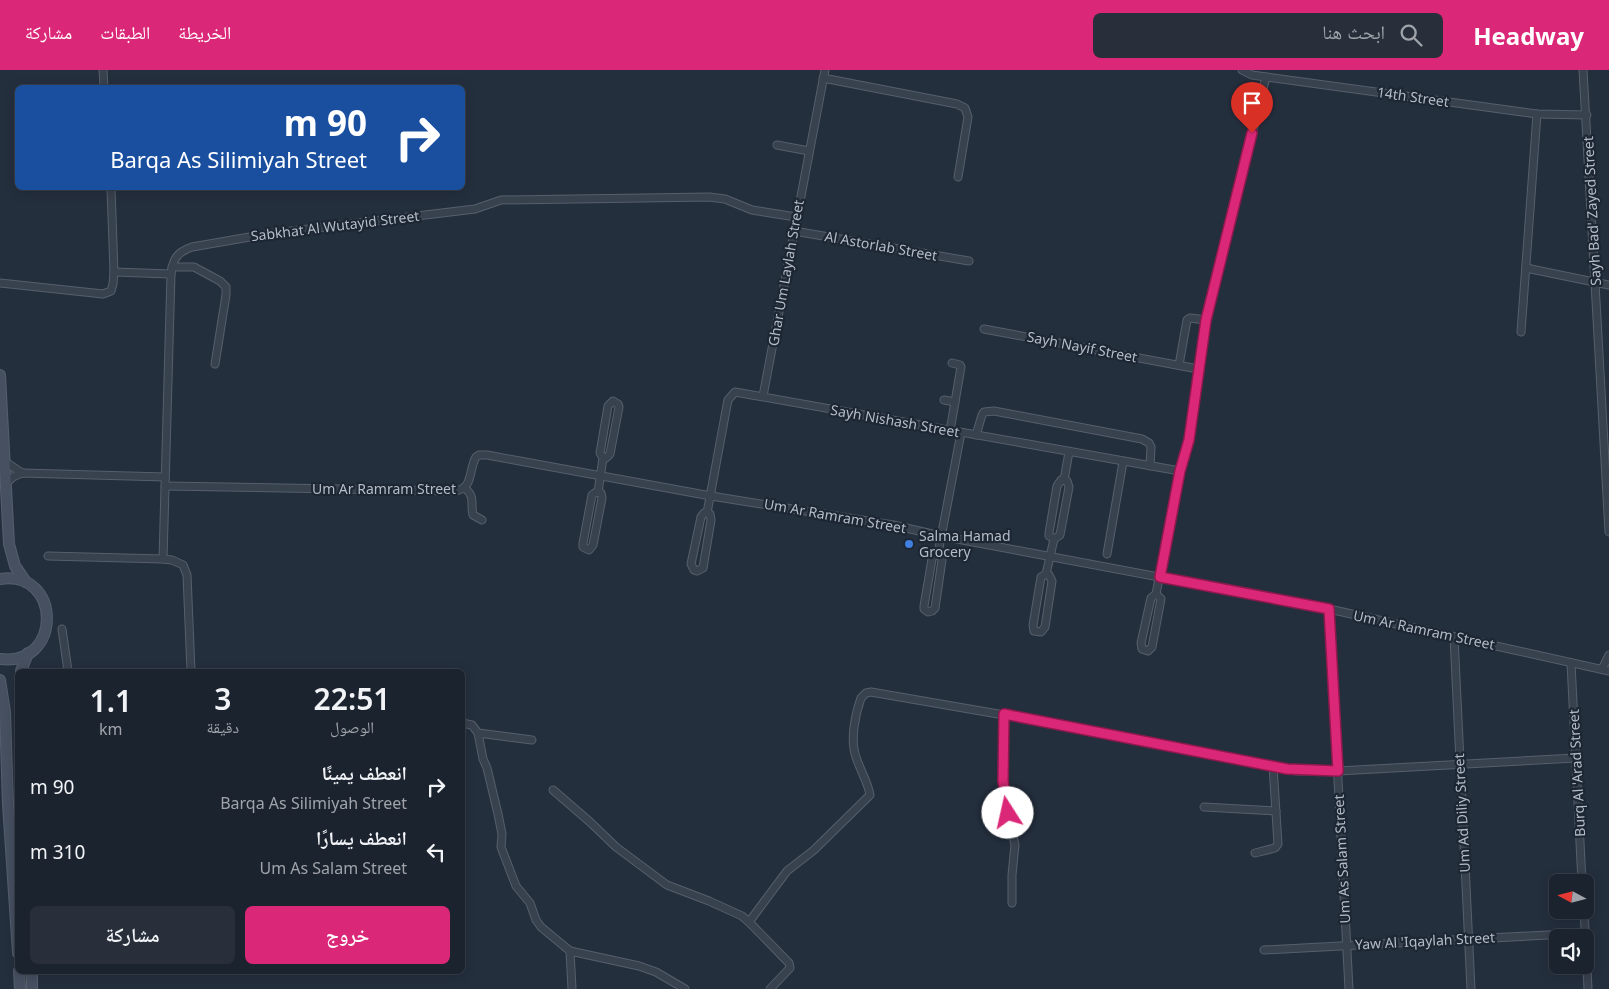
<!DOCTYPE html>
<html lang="ar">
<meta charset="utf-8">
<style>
body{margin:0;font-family:"Noto Sans","Noto Naskh Arabic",sans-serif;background:#282f3a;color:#f1f3f6;direction:rtl;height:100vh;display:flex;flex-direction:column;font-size:19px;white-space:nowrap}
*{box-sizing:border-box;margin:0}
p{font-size:16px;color:#a0a4aa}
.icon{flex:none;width:28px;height:28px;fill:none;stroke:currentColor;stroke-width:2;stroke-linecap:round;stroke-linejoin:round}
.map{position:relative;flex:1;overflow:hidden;direction:ltr}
.details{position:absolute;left:15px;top:599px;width:450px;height:305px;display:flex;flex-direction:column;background:#1b232e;border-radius:8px;box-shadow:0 2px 12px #0003,0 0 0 1px #39404a;direction:rtl}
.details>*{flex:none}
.guide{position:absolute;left:15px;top:15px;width:450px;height:105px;border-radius:8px;box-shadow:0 2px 12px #0003,0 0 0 1px #39404a;direction:rtl;background:#1a4fa0;color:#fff;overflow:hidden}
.needle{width:32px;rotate:277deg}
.tools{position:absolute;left:1549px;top:804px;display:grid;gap:10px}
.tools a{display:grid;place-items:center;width:45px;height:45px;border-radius:8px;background:#1b232e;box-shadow:0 2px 12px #0003,0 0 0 1px #39404a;font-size:25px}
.pin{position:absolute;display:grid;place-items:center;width:42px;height:42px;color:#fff;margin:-51px -21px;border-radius:50% 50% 50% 0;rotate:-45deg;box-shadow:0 0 5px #0007}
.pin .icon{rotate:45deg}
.me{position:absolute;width:55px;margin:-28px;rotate:350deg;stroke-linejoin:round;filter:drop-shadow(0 0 4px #0008)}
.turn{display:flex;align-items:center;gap:18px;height:105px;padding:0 15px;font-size:22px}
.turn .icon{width:65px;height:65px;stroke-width:2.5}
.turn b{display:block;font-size:35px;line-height:42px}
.eta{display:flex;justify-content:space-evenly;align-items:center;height:85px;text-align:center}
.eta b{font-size:30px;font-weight:600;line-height:35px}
.primary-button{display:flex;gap:10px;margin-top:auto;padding:10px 15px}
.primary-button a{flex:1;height:58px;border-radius:8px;background:#db2777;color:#fff;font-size:20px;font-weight:600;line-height:58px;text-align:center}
.primary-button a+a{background:#282f3a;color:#f1f3f6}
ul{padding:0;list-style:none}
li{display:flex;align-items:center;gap:15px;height:65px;padding:0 15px}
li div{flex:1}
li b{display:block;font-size:19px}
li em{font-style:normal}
header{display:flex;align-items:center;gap:30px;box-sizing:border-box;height:70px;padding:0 25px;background:#db2777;color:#fff}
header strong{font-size:24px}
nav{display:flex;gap:28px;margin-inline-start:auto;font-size:18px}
.search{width:350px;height:45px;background:#282f3a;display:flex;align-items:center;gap:12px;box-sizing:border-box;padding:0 18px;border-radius:8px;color:#a0a4aa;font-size:19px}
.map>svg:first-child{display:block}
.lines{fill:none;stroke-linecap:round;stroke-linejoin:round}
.street-casing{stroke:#565f6c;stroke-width:9}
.secondary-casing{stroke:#565f6c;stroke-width:12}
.street{stroke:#38414e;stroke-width:7}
.secondary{stroke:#465061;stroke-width:10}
.route-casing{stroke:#8e194d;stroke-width:12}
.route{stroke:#db2777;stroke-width:9}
.shop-dot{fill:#3f7fe0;stroke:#1d2633;stroke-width:2}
.labels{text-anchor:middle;stroke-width:4.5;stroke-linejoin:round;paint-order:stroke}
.street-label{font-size:14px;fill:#b4bcc9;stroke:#1d2633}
.poi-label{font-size:14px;fill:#b4bcc9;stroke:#1d2633;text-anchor:start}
</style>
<header>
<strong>Headway</strong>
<div class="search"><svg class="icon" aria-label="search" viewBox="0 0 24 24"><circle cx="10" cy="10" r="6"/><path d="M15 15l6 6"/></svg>ابحث هنا</div>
<nav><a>الخريطة</a><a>الطبقات</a><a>مشاركة</a></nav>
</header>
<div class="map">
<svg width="1609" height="919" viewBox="0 0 1609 919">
<rect width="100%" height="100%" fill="#242f3e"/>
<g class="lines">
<defs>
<g id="street">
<polyline points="103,0 104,18"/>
<polyline points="1242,0 1252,5 1266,7 1515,41 1537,44 1587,45"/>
<polyline points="1583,0 1609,462"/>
<polyline points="823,8 957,34 965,38 968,47 958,107"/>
<polyline points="777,75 809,81"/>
<polyline points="794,161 969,191"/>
<polyline points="172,197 194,197 220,211 226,217 226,225 215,294"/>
<polyline points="1526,198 1609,215"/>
<polyline points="114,202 171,204"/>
<polyline points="0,213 103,224 111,221 113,214 114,202 111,118"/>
<polyline points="984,259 1198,299"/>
<polyline points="1521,262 1537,44"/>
<polyline points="1179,295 1187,250 1190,248 1206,250"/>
<polyline points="763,326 825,0"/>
<polyline points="944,330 955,332"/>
<polygon points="613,331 618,334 619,337 610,384 606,388 603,388 600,383 608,336"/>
<polyline points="950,361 961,297 960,295 952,293"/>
<polyline points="976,365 982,345 984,342 994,341 1142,369 1149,373 1151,377 1150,396"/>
<polyline points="4,391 22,403"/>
<polygon points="1061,410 1067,411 1069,417 1060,465 1054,469 1049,466 1049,463 1057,416"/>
<polyline points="1064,410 1069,382"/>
<polyline points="5,414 13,407 22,403 165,407"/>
<path d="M165,416L455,421C474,418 468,401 476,387L479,385H487L711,426L893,455L941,466L1329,539L1609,601"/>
<path d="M465,418C476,428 470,433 473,445L482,450"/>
<polygon points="596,422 601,423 602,428 593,475 589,480 583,477 583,473 592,425"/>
<polyline points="598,422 603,388"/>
<polygon points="704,443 710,444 711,450 703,498 697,501 694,500 691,494 701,447"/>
<polyline points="707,443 727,335 728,330 735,322 1180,401"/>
<polygon points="938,483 941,485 942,490 935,538 932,541 928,542 924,539 924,536 932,489 935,484"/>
<polyline points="938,483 961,363"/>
<polyline points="1107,484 1123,392"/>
<polyline points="48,486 163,489 172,490 183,495 187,505 191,601"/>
<path d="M163,489L171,204C173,189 177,182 192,177L267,164L475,139L501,130L709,127L725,129L752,140L796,147"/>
<polygon points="1046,504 1049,505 1052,511 1045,557 1041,562 1034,561 1033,555 1041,507"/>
<polyline points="1046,504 1054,469"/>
<polyline points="1156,524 1180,401 1189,370 1206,250 1266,7"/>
<polygon points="1156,524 1161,529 1152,577 1148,581 1142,579 1141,573 1151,528"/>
<polyline points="1329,539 1349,919"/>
<polyline points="62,559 68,601"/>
<polyline points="1454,567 1471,919"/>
<polyline points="1571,593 1582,812"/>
<polyline points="1602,599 1609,585"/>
<polyline points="1004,645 1003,722 1015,775 1012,805 1012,833"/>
<polyline points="462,653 472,655 478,663 532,670"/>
<polyline points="478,663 483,689 487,698 498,744 502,764 501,777 516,816 530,833 536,850 541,857 570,881 572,919"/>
<polyline points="553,720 590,752 616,777 667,815 709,831 742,846 749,852 789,893 790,898 770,919"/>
<polyline points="1204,737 1276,741"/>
<polyline points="1255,783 1275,778 1278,774 1273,696"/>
<polyline points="1584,840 1588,919"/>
<path d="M749,852L787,801L814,780L870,725C868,712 860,700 856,687C850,670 855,645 861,628L866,623L871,622L1004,645L1297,701H1338L1576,688"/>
<polyline points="1264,880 1585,863"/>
<polyline points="570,881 639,896 656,902 685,919"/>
</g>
<g id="secondary">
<polyline points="0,305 9,474 15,496 26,512"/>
<path d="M0,509C62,499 63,597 0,589"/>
<polyline points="21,601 28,583"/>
<polyline points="0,610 5,642 8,734 18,883"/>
<polyline points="19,901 20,919"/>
<polyline points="32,901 32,919"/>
</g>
</defs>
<use href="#street" class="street-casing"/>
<use href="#secondary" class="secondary-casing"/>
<use href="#street" class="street"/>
<use href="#secondary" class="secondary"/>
</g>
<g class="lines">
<defs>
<polyline id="route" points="1008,743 1003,711 1004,644 1287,699 1338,701 1329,539 1160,507 1180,401 1189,370 1206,250 1252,63"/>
</defs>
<use href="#route" class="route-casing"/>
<use href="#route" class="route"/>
</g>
<circle class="shop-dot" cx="909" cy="474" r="5"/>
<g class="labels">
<g class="street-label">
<text transform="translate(1413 27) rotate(8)" y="5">14th Street</text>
<text transform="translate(1592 141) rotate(-93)" y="5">Sayh Bad' Zayed Street</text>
<text transform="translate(335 156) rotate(-7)" y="5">Sabkhat Al Wutayid Street</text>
<text transform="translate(881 176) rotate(10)" y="5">Al Astorlab Street</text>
<text transform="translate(786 203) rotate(-80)" y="5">Ghar Um Laylah Street</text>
<text transform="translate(1082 277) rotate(11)" y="5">Sayh Nayif Street</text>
<text transform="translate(895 351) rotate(10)" y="5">Sayh Nishash Street</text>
<text x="384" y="424">Um Ar Ramram Street</text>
<text transform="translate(835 446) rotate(10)" y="5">Um Ar Ramram Street</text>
<text transform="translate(1424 560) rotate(12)" y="5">Um Ar Ramram Street</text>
<text transform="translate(1577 703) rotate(-93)" y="5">Burq Al 'Arad Street</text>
<text transform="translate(1462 743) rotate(-93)" y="5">Um Ad Diliy Street</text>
<text transform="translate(1342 789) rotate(-93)" y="5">Um As Salam Street</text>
<text transform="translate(1425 871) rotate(-3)" y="5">Yaw Al 'Iqaylah Street</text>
</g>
<g class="poi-label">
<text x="919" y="471">Salma Hamad<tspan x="919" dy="16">Grocery</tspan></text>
</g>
</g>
</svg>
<div class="tools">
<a><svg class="needle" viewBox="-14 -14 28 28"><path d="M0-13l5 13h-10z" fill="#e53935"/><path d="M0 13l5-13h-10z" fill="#a0a4aa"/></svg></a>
<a><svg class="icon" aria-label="sound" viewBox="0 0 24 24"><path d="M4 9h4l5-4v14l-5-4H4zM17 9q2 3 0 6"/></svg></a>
</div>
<div class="pin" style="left:1252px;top:63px;background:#d93025"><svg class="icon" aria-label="arrive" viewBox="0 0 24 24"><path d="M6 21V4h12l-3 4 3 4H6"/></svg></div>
<svg class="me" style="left:1008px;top:743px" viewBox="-20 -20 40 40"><circle r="19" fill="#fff"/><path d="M0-13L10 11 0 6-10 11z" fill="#db2777"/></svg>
<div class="guide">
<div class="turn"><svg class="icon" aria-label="right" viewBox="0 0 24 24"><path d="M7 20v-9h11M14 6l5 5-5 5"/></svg><div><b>90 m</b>Barqa As Silimiyah Street</div></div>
</div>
<section class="details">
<div class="eta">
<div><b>22:51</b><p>الوصول</p></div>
<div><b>3</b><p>دقيقة</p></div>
<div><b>1.1</b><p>km</p></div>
</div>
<ul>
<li><svg class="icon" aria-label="right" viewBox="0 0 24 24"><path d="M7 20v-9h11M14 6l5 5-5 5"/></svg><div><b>انعطف يمينًا</b><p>Barqa As Silimiyah Street</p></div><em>90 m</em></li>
<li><svg class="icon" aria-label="left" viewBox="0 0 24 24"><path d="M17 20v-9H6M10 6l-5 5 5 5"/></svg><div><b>انعطف يسارًا</b><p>Um As Salam Street</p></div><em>310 m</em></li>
</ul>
<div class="primary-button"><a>خروج</a><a>مشاركة</a></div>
</section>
</div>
